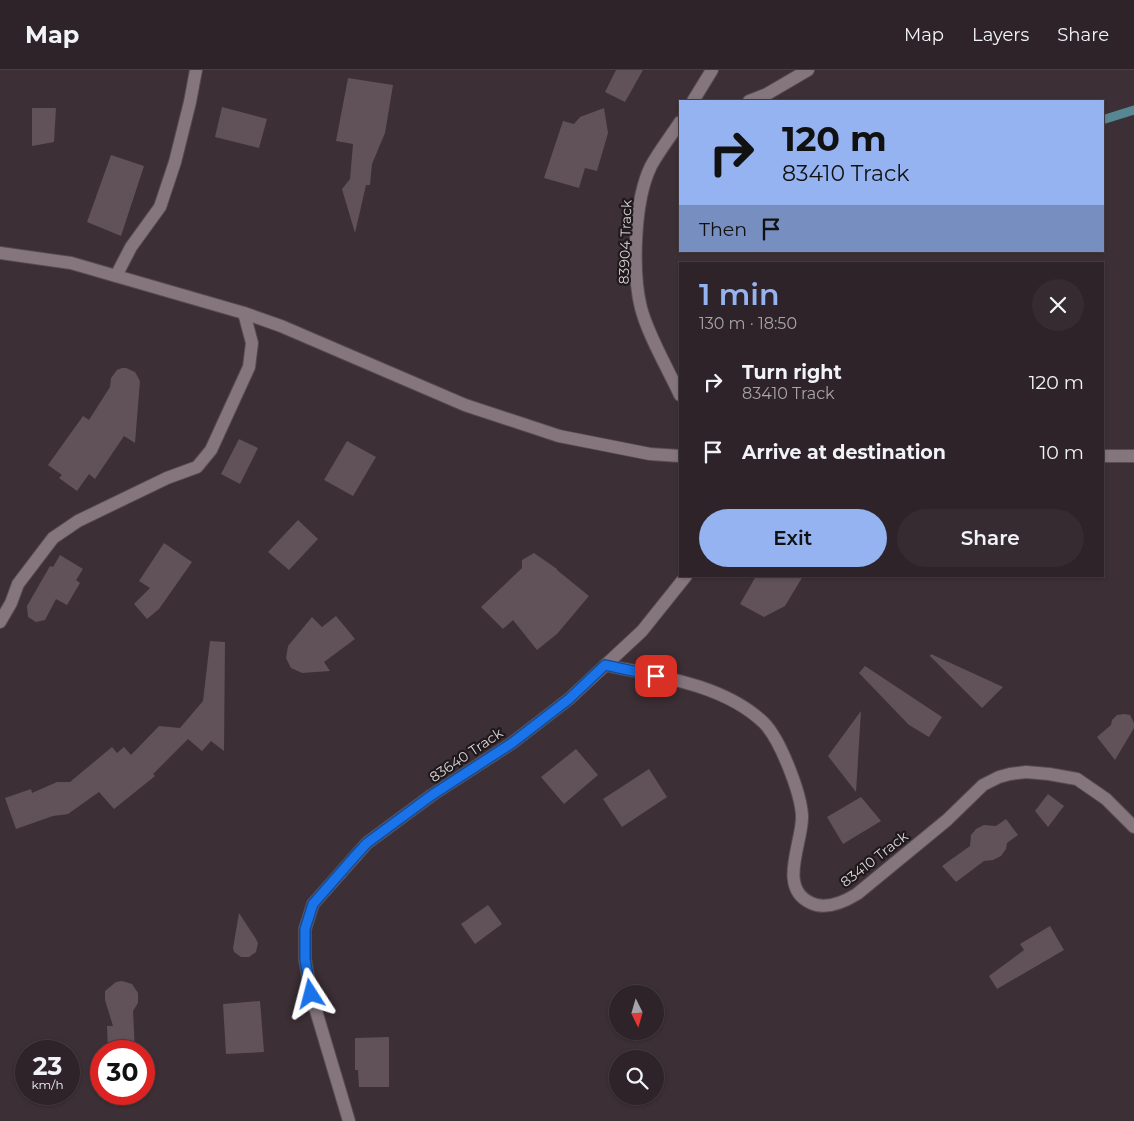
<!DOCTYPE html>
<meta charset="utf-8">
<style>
body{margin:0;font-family:Montserrat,sans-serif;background:#352b30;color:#f1f3f6;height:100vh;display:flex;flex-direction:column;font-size:19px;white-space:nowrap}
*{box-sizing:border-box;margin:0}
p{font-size:16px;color:#a7a4a8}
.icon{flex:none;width:28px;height:28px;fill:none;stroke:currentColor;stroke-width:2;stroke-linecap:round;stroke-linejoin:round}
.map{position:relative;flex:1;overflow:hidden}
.sheet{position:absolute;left:679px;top:192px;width:425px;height:315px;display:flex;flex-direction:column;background:#2d2328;border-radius:0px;box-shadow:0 1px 4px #0004,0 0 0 1px #484045}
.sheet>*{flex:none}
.guide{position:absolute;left:679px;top:30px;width:425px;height:152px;border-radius:0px;box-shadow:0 1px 4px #0004,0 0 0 1px #484045;background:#95b2f1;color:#111;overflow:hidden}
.needle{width:32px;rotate:175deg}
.controls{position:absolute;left:609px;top:915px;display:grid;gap:10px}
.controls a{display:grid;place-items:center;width:55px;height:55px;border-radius:50%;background:#2d2328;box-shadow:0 1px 4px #0004,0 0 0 1px #484045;font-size:25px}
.speed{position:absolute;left:15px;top:970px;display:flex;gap:10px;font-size:25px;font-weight:700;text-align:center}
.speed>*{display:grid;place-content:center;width:65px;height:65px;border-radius:50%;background:#2d2328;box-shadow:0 1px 4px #0004,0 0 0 1px #484045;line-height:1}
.speed small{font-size:12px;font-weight:400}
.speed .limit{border:8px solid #d22;background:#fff;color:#111}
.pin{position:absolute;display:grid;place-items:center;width:42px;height:42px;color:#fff;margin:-21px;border-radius:10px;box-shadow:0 2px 8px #0006}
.me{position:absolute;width:55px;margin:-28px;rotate:351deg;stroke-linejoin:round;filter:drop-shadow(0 0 4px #0008)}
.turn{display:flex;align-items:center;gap:18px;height:105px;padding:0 20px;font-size:22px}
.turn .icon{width:65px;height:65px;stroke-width:2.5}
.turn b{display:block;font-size:35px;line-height:42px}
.then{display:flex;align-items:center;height:48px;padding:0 20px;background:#0003;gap:10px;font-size:19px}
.round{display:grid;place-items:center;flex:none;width:52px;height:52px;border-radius:26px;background:#352b30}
.headline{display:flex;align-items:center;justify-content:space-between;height:85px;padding:0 20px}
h1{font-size:30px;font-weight:600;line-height:38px;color:#95b2f1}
.cta{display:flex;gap:10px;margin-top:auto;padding:10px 20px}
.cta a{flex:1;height:58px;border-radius:30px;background:#95b2f1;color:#111;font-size:20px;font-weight:600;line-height:58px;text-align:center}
.cta a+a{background:#352b30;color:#f1f3f6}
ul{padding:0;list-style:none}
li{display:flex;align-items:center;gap:15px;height:70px;padding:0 20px}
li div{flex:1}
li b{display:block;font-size:19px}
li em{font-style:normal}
header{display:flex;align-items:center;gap:30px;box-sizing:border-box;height:70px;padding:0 25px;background:#2d2328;border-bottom:1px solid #484045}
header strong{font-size:24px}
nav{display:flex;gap:28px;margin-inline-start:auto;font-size:18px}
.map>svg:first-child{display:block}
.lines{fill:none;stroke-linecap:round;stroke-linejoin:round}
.stream{stroke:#578792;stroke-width:9}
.building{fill:#605258}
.street-casing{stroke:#574c51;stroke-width:14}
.street{stroke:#85767d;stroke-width:12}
.route-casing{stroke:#114b97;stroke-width:12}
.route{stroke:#1a73e8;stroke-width:9}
.labels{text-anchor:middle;stroke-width:4.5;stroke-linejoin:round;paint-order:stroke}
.street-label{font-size:14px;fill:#dbd3d6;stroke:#1f191c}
</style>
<header>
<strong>Map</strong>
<nav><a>Map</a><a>Layers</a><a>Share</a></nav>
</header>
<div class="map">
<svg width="1134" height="1051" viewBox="0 0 1134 1051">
<rect width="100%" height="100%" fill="#3c2f35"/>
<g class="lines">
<polyline class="stream" points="1102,50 1134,40"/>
</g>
<g class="building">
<polygon points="616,0 643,0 625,32 605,22"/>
<polygon points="348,8 393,15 385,63 372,94 370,115 366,115 355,163 342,119 350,109 353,74 336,71"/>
<polygon points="222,37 267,49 259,78 215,67"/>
<polygon points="32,38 56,38 54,72 32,76"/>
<polygon points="604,38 608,63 597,101 585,98 579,118 544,108 563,51 574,54 580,47"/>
<polygon points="111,85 144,96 121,166 87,152"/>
<polygon points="122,298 126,298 135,302 140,311 135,373 124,366 95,409 89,404 77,421 59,408 62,405 48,395 83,346 89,350 110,317 111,308 117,300"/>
<polygon points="239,369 258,378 240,414 221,404"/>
<polygon points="347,371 376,387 353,426 324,410"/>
<polygon points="298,450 318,469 289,500 268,482"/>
<polygon points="164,473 192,492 159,539 147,549 134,534 150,518 139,511"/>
<polygon points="534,483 557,499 557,500 589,526 557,564 537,580 513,550 503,559 481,537 522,498 522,490"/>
<polygon points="60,485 83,499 76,510 80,513 67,535 56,529 45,550 36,552 28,547 27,536 50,496 53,497"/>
<polygon points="756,506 803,506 785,536 764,547 740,534"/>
<polygon points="336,546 355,569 324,592 330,601 302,603 291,598 286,588 288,576 312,547 322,557"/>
<polygon points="210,571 225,572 224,681 211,671 202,681 188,669 153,704 155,706 114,739 99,722 68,744 53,746 16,759 5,728 31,719 32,723 57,712 70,712 112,677 117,683 124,677 131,685 159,656 180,658 203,631"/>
<polygon points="931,584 1003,617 982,638 930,586"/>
<polygon points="865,596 942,647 929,667 909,655 859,603"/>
<polygon points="861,641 856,722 828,686"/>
<polygon points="1124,644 1130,645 1134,653 1134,658 1115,690 1097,667 1111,655 1112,650 1117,645"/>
<polygon points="576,679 598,705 564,734 541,707"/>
<polygon points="649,699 667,727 622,757 603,729"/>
<polygon points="1048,724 1064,736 1048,757 1035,741"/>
<polygon points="861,727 881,751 843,774 827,747"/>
<polygon points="1006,749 1018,765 1007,773 1006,779 1001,786 993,790 984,791 956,812 942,796 970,776 971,765 976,759 984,755 996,756"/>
<polygon points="488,835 502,854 475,874 461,854"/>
<polygon points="239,843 256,869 258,873 256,882 249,887 241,887 234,882 233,878"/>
<polygon points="1050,856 1064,880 997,919 989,906 1024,880 1020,874"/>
<polygon points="122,911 132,914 138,923 138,933 133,941 135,981 108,981 107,956 113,956 105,930 105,921 116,912"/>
<polygon points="260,931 264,982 226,984 223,934"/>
<polygon points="389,967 389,1017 359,1017 358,1000 355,1000 355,968"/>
</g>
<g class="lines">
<defs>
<g id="street">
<polyline points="693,31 712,0"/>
<polyline points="749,31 767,24 808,0"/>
<path d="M680,52C671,66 659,81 651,96C634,130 632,202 641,238C648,265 668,299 680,325"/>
<polyline points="0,183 71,193 244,243 281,256 465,335 559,366 650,384 680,386"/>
<polyline points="116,206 131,177 160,137 175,92 190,32 196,0"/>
<polyline points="1102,386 1134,386"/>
<polyline points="0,552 11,533 18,514 53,468 78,451 167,408 197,397 211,380 249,297 252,273 244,243"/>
<path d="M605,595C657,606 724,614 764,653C780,669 801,723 802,746C803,772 777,818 811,833C826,840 844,832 857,824L947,750L983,715L999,707L1010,704L1026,702L1049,704L1077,709L1106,729L1134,757"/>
<polyline points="349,1051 311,924 305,889 305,859 313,834 367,773 432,725 512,673 569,629 642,561 686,506"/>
</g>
</defs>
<use href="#street" class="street-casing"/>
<use href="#street" class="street"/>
</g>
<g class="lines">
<defs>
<polyline id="route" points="311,924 305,889 305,859 313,834 356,785 367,773 432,725 512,673 569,629 605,595 656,606"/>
</defs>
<use href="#route" class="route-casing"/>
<use href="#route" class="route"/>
</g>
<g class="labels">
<g class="street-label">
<text transform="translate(625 172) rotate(-88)" y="5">83904 Track</text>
<text transform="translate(466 685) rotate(-34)" y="5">83640 Track</text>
<text transform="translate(874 789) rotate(-38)" y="5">83410 Track</text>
</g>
</g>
</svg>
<div class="controls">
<a><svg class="needle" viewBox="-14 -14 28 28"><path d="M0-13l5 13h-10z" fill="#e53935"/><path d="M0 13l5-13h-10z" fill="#a7a4a8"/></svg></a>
<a><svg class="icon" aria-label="search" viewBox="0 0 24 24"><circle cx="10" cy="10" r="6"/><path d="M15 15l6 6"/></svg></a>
</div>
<div class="speed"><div>23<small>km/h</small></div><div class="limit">30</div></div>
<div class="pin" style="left:656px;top:606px;background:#d93025"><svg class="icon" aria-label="arrive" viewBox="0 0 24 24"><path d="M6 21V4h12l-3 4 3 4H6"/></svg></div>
<svg class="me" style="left:311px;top:924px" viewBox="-20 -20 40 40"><path d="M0-17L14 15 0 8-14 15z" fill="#1a73e8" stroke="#fff" stroke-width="4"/></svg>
<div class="guide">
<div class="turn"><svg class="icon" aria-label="right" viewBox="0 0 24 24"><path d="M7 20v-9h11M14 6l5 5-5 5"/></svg><div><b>120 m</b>83410 Track</div></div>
<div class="then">Then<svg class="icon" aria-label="arrive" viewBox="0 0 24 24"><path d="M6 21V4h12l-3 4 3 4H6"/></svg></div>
</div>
<section class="sheet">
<div class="headline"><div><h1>1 min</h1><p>130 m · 18:50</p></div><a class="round"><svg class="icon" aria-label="close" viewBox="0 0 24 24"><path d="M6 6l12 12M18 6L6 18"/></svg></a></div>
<ul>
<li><svg class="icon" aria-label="right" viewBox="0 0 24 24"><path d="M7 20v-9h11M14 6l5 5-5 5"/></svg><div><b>Turn right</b><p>83410 Track</p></div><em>120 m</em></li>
<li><svg class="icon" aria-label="arrive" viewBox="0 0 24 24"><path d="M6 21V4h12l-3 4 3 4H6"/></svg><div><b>Arrive at destination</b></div><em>10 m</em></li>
</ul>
<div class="cta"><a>Exit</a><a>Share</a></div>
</section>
</div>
